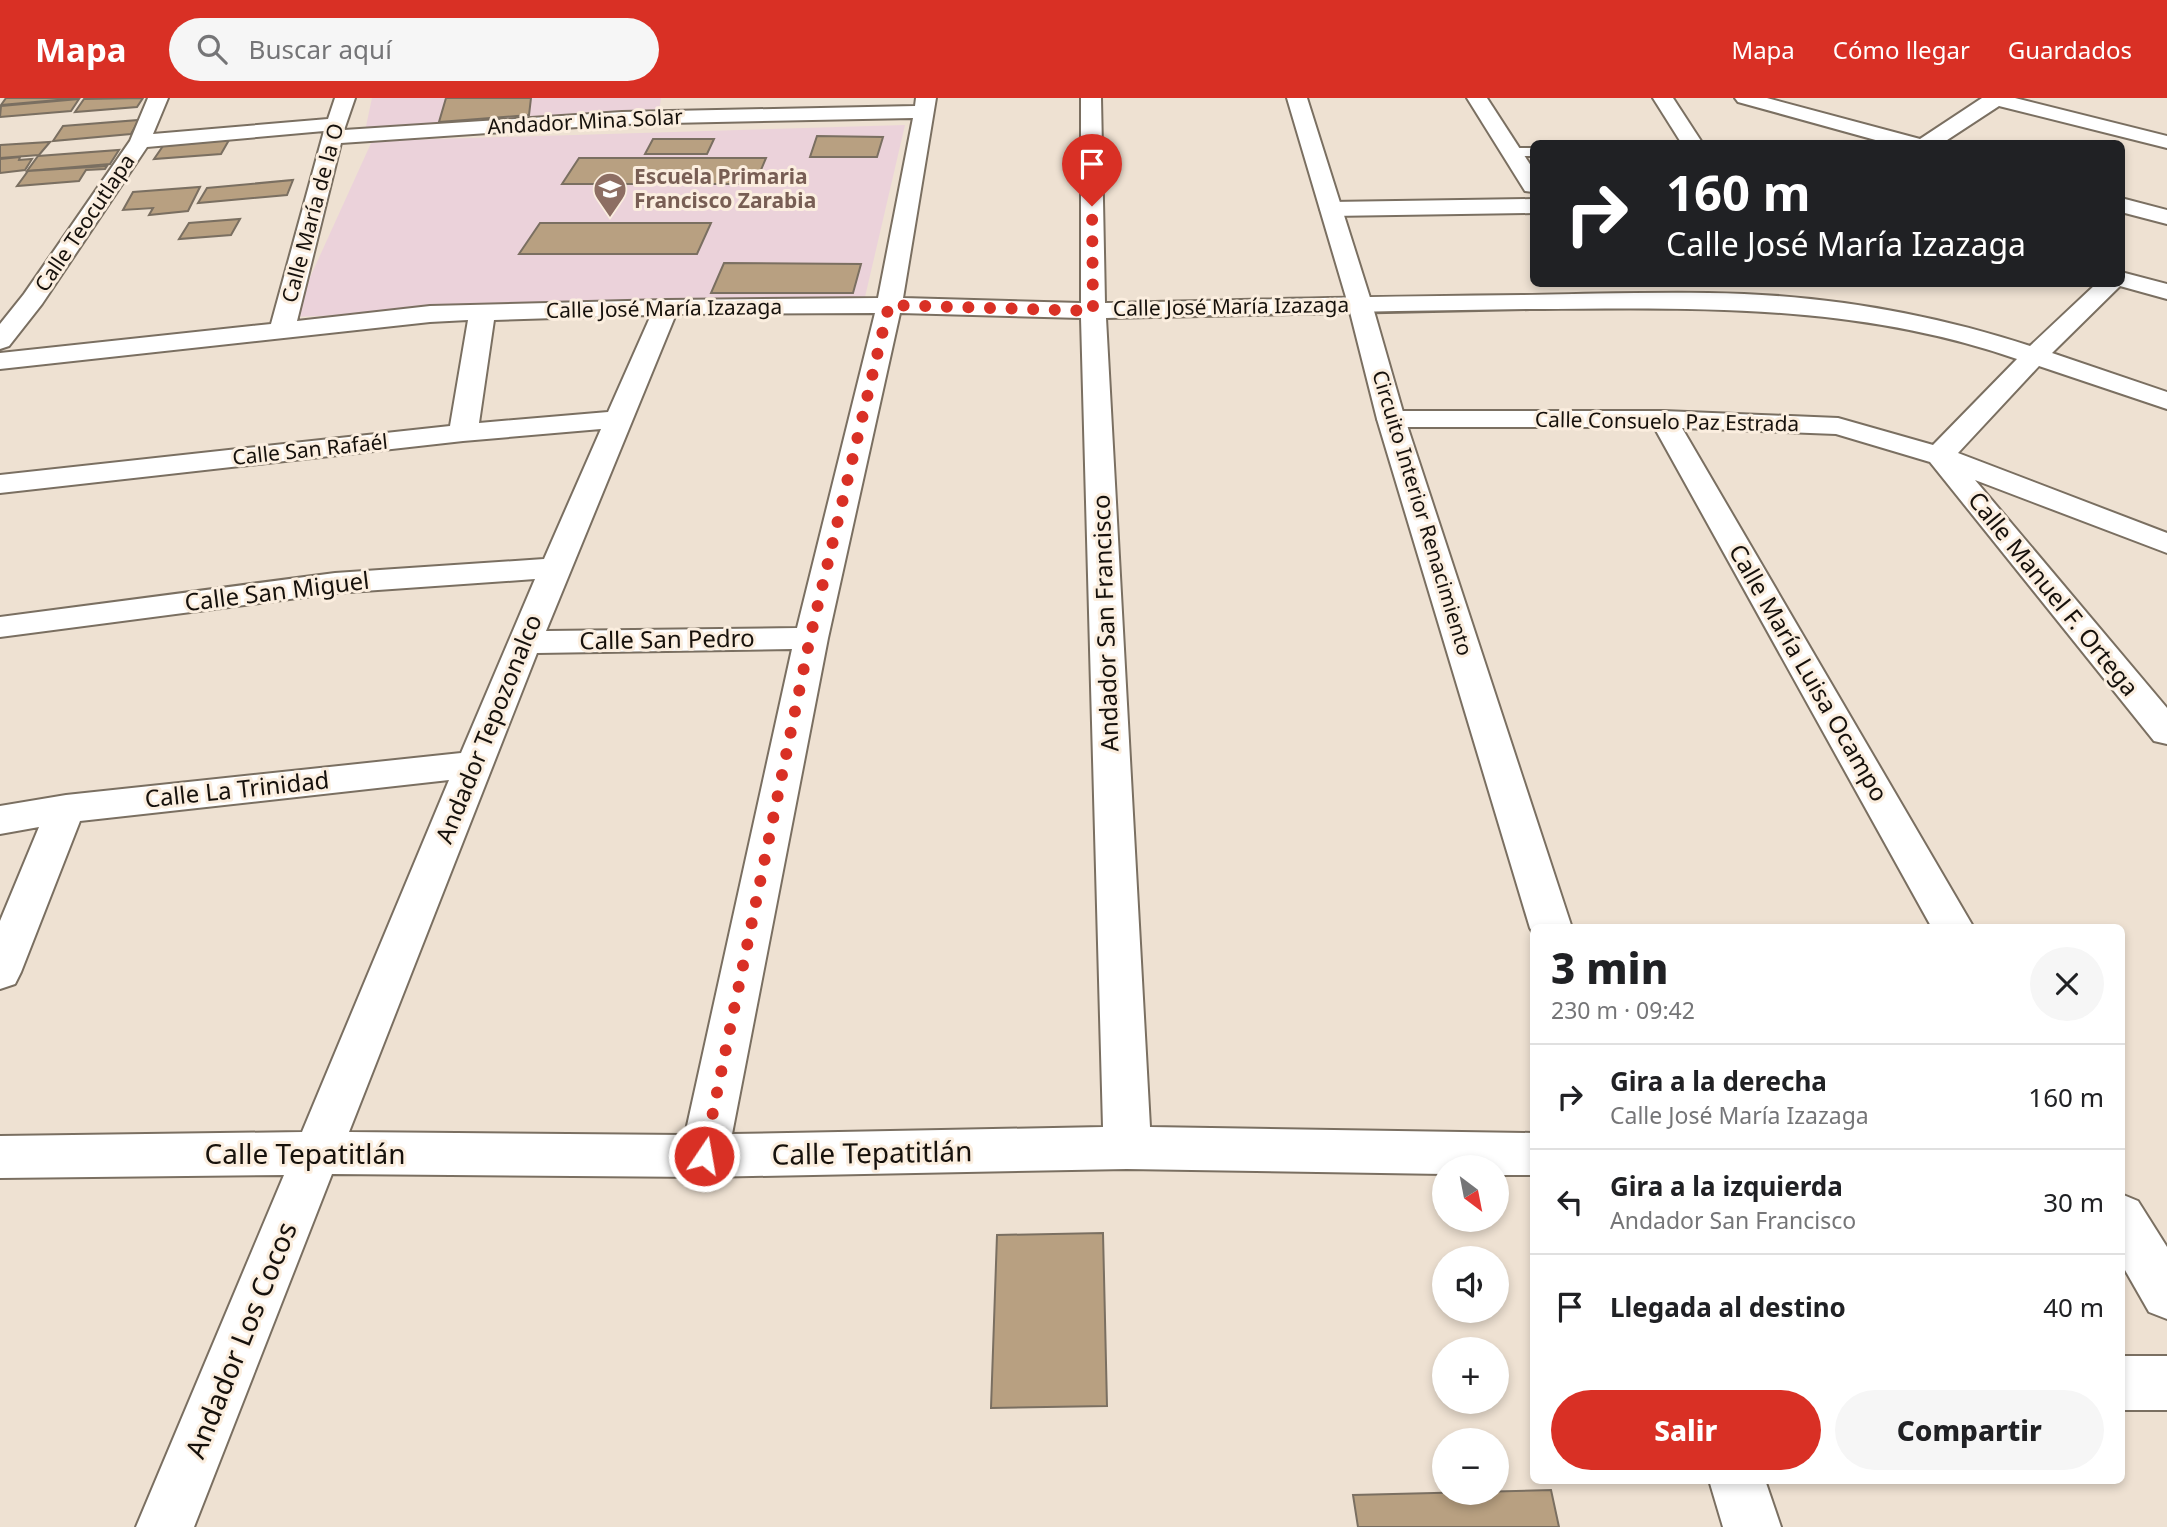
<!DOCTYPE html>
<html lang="es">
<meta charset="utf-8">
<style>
body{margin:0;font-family:"Noto Sans",sans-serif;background:#f6f6f6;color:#202124;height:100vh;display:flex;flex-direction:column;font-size:26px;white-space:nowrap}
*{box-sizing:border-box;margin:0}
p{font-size:23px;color:#757577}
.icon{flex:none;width:38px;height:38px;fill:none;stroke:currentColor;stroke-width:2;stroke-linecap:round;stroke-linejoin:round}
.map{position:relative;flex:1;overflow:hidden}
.panel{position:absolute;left:1530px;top:826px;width:595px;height:560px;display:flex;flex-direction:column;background:#fff;border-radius:10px;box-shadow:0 4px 10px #0003}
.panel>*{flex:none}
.banner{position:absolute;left:1530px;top:42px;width:595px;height:147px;border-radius:10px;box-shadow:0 4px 10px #0003;background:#202124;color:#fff;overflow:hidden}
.needle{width:46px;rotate:148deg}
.buttons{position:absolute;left:1432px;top:1057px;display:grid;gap:14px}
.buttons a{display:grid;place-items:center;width:77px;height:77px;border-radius:50%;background:#fff;box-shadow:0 4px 10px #0003;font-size:35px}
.pin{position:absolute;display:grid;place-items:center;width:60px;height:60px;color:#fff;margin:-72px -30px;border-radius:50% 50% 50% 0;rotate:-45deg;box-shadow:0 0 7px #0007}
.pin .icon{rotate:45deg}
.me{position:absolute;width:77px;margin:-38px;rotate:12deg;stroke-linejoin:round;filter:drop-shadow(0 0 5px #0008)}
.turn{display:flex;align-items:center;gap:24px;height:147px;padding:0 21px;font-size:32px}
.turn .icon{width:91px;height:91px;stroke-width:2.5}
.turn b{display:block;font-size:49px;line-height:60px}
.round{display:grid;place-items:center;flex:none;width:74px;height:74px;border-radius:37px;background:#f6f6f6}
.headline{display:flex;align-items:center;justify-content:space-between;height:119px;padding:0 21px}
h1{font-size:42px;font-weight:800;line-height:52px}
.primary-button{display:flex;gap:14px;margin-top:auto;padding:14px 21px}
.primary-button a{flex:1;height:80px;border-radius:42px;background:#d93025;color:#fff;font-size:28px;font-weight:800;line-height:80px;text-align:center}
.primary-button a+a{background:#f6f6f6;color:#202124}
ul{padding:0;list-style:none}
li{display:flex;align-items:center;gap:21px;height:105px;padding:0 21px;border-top:2px solid #e0e0e0}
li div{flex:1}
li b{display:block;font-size:26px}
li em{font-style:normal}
header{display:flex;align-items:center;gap:42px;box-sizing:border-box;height:98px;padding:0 35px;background:#d93025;color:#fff}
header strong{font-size:33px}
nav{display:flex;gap:38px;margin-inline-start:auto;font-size:24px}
.search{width:490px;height:63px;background:#f6f6f6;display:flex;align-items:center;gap:18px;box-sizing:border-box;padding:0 24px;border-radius:38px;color:#757577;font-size:26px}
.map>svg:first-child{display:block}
.education{fill:#ebd2da}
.building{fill:#b8a081;stroke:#7a6f61;stroke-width:2}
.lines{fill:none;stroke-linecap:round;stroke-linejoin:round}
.lane-casing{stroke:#7a6f61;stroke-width:4}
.street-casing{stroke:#7a6f61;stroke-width:4}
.secondary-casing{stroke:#7a6f61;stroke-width:4}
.lane{fill:#fff;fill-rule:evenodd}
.street{fill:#fff;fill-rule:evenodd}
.secondary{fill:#fff;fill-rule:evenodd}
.route{stroke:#d93025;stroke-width:12;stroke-dasharray:0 21.6}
.labels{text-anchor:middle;stroke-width:6;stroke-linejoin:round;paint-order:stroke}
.far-street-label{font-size:21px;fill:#16110c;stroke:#fbeedf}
.far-education-label{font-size:21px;font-weight:bold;fill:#785e54;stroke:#fbeedf;text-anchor:start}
.street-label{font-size:24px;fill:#16110c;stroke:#fbeedf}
.near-street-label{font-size:28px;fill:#16110c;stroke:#fbeedf}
</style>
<header>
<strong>Mapa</strong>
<div class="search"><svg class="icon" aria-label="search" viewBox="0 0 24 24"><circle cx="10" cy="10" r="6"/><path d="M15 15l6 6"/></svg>Buscar aquí</div>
<nav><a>Mapa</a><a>Cómo llegar</a><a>Guardados</a></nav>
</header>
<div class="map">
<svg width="2167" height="1429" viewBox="0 0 2167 1429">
<rect width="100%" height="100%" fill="#eee1d2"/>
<g class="education">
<polygon points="372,0 661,0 659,14 365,33"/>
<polygon points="905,27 865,199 292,219 372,43"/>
</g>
<g class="building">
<polygon points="6,0 80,0 1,7"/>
<polygon points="143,0 137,9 75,14 84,1"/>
<polygon points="446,0 531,0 529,17 439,24"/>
<polygon points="79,1 71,13 0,19 1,8"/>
<polygon points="139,22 131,36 53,43 63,28"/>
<polygon points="817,38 883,39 877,59 810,59"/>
<polygon points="653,41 714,41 707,56 645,56"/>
<polygon points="229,42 221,56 154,61 163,48"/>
<polygon points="50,44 39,57 0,60 0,47"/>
<polygon points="119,52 110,66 27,73 38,58"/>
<polygon points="20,59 19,62 32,61 25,72 0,75 0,61"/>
<polygon points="579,60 766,60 755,86 562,86"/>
<polygon points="107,68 105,71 86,72 79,83 17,88 28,73"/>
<polygon points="293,82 287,97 198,105 207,90"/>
<polygon points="200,89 188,113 149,117 153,110 123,112 133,94"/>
<polygon points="240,121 231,137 179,141 189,125"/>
<polygon points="540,125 711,125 697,156 519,156"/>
<polygon points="724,165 861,166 853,195 711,195"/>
<polygon points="1103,1135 1107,1308 991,1310 997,1137"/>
<polygon points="1551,1392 1559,1429 1358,1429 1353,1397"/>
</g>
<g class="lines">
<defs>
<polygon id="lane" points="1533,50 1533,58 1513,58 1506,54 1513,50"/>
<g id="street">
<path d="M148,0H168L153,36L328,21L335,0H355L344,32L622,14L915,8L916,0H936L903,200L1081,205V0H1101L1105,205C1244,202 1383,198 1523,197C1584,196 1646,194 1708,195C1816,196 1927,214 2030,248L2096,186H2121V174L2167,186V201L2120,188L2052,255L2167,294V311L2039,268L1958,355L2167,435V455L1975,382L2167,610V646L2154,643L1930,364L1836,336L1682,330L1974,830H1932L1654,329H1391L1381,327L1377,321L1381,315L1391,313H1663L1838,320L1933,347L2017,261C1855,205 1698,210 1530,211C1388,213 1247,216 1106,220L1150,1029L1533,1035V1077H1496V1069H1444V1076L1127,1071L704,1079L332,1076L194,1429H136L284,1077L0,1080V1038L302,1034L449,682L80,723L21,874L15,886L0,891V823L39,729L0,736V708L66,697L461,655L535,481L335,495L0,539V519L335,475L544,461L601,331L463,343L0,395V377L450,328L468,222L430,224L0,271V255L271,226L324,33L147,49L42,206L9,248L0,251V226L24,196L130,43ZM913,20L878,200L667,202L430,208L297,223L341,45L622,26ZM875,215L797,530L546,533L676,216ZM900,215L1081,220L1103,1029L732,1036L828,540ZM651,217L608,314L479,325L494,222ZM792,551L685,1037L349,1034L537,555Z"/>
<polygon points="1467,0 1487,0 1533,71 1533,94 1525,93"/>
<polygon points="1653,0 1673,0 1703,46 1682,46"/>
<polygon points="1735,0 1767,0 1920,41 1982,0 2015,0 2167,38 2167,50 1999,8 1941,46 1890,46 1738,4"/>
<polygon points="2121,100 2167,112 2167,126 2121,114"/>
<polygon points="1533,101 1533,115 1331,118 1323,116 1320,111 1323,106 1331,104"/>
<polygon points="2121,1096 2138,1103 2167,1149 2167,1221 2149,1214 2121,1165"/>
<rect x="2121" y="1258" width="46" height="54"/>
</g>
<g id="secondary">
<polygon points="1287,0 1307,0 1372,206 1405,321 1572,830 1533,830 1533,835 1530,830 1377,321 1348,206"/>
<polygon points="1709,1382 1765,1382 1781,1429 1723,1429"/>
</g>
</defs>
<use href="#lane" class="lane-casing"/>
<use href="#street" class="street-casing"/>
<use href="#secondary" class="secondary-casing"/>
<use href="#lane" class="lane"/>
<use href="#street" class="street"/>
<use href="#secondary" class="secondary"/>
</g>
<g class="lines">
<polyline class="route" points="704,1058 810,540 889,207 1093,213 1092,108"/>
</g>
<defs>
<symbol id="school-pin" viewBox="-11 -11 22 30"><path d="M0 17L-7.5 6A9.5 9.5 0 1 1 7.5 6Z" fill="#8d6e63" stroke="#fbeedf"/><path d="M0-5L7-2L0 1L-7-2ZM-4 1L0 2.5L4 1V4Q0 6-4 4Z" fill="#fff"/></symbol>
</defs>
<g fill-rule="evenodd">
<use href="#school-pin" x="591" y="72" width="38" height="52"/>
</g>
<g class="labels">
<g class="far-street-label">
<text transform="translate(585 24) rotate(-3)" y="7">Andador Mina Solar</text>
<text transform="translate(313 115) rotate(-75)" y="7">Calle María de la O</text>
<text transform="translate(85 125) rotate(-56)" y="7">Calle Teocutlapa</text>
<text transform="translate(1231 209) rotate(-1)" y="7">Calle José María Izazaga</text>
<text transform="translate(664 211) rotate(-1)" y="7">Calle José María Izazaga</text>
<text transform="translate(1667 324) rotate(1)" y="7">Calle Consuelo Paz Estrada</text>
<text transform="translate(310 352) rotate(-6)" y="7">Calle San Rafaél</text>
<text transform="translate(1422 415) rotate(73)" y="7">Circuito Interior Renacimiento</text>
</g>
<g class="far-education-label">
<text x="634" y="86">Escuela Primaria<tspan x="634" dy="24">Francisco Zarabia</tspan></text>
</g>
<g class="street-label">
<text transform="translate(277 494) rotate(-7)" y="8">Calle San Miguel</text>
<text transform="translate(2053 496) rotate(51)" y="8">Calle Manuel F. Ortega</text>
<text transform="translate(1106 525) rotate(-92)" y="8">Andador San Francisco</text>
<text transform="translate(667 542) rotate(-1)" y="8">Calle San Pedro</text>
<text transform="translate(1808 575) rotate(60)" y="8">Calle María Luisa Ocampo</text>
<text transform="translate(489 631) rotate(-68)" y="8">Andador Tepozonalco</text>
<text transform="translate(237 692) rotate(-6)" y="8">Calle La Trinidad</text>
</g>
<g class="near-street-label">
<text transform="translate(872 1055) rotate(-1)" y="10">Calle Tepatitlán</text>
<text x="305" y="1066">Calle Tepatitlán</text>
<text transform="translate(241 1242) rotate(-68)" y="10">Andador Los Cocos</text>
</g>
</g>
</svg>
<div class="buttons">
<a><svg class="needle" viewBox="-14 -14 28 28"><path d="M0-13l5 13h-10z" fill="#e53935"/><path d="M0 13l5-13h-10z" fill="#757577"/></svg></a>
<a><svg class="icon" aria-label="sound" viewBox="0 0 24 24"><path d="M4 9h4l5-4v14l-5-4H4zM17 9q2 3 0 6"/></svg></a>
<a>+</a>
<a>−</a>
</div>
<div class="pin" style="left:1092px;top:108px;background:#d93025"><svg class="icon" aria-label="arrive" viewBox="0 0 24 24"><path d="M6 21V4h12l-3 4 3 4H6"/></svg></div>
<svg class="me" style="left:704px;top:1058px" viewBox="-20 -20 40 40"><circle r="17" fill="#d93025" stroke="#fff" stroke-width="3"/><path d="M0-11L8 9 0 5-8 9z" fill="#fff"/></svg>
<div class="banner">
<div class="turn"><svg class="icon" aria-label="right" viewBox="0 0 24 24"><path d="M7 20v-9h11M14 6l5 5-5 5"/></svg><div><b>160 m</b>Calle José María Izazaga</div></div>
</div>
<section class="panel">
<div class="headline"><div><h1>3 min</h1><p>230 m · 09:42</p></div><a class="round"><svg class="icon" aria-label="close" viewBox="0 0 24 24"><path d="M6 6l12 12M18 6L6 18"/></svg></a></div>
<ul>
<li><svg class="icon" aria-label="right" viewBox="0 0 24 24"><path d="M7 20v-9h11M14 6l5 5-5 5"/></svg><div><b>Gira a la derecha</b><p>Calle José María Izazaga</p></div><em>160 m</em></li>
<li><svg class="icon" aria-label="left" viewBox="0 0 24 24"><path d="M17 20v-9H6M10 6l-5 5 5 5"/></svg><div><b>Gira a la izquierda</b><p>Andador San Francisco</p></div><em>30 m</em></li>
<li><svg class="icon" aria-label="arrive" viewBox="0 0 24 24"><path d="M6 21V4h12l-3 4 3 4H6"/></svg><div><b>Llegada al destino</b></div><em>40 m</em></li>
</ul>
<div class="primary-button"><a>Salir</a><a>Compartir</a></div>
</section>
</div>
